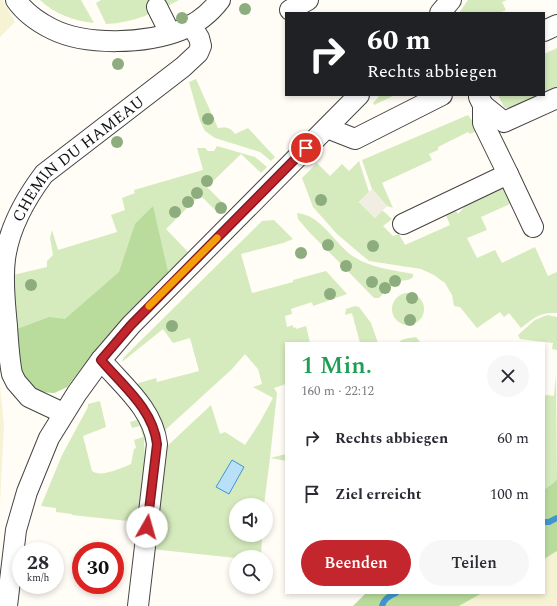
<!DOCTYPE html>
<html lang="de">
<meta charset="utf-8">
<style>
body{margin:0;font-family:Spectral,serif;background:#f7f7f7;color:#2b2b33;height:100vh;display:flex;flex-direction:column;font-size:15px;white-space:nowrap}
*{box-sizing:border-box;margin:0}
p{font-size:13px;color:#7c7c81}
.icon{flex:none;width:22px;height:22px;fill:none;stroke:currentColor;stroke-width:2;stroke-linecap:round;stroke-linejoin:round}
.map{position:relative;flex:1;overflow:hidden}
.drawer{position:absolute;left:285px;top:342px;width:260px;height:252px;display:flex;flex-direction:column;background:#fff;border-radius:0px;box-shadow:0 2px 6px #0003}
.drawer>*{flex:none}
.hud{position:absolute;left:285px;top:12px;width:260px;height:84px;border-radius:0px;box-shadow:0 2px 6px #0003;background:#202124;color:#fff;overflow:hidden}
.tools{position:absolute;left:229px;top:498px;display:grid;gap:8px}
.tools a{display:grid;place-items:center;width:44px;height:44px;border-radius:50%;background:#fff;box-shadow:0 2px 6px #0003;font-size:20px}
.speed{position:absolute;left:12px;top:542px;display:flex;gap:8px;font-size:20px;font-weight:700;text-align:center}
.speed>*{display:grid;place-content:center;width:52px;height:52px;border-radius:50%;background:#fff;box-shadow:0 2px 6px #0003;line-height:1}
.speed small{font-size:10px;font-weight:400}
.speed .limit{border:6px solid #d22;background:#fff;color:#111}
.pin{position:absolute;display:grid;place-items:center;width:34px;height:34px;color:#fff;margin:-17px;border:2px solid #fff;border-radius:50%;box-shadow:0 1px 4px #0007}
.me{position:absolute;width:44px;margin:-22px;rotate:7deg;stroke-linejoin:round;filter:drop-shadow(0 0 3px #0008)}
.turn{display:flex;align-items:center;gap:14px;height:84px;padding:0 16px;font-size:18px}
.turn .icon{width:52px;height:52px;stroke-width:2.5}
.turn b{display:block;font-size:28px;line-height:34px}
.round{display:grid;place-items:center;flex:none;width:42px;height:42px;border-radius:21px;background:#f7f7f7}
.summary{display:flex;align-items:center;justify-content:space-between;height:68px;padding:0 16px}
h1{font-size:24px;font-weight:600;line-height:30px;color:#1e9e55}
.button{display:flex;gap:8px;margin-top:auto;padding:8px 16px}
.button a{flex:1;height:46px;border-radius:24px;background:#c4262e;color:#fff;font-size:16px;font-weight:600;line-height:46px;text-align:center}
.button a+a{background:#f7f7f7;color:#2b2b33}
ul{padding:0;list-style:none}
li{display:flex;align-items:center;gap:12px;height:56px;padding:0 16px}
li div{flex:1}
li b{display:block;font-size:15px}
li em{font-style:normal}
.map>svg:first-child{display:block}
.farmland{fill:#f6f3d4}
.green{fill:#d5ebbd}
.forest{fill:#b9dc9c}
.plaza{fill:#f1ede2}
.water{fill:#b9e0f7;stroke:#3f96cf}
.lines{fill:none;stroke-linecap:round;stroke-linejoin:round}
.stream{stroke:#3f96cf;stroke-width:6}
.minor-casing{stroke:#444;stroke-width:22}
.minor{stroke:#fff;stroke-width:20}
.tree{fill:#8dad7f}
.route-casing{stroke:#7f191e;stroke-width:10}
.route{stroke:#c4262e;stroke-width:7}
.slow{stroke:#f59e0b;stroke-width:7}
.labels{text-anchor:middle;stroke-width:4;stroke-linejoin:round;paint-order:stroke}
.street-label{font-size:16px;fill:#111;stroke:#fff}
</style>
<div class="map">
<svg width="557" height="606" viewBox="0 0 557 606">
<rect width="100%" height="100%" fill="#fffdf5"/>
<g class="farmland">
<polygon points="0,0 3,0 15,22 0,37"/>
<polygon points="0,386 4,425 0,504"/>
<polygon points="557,551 557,606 459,606 482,593 544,593 544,559"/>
</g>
<g class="green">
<path d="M40,0H81L94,23C74,21 55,14 40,0Z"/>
<path d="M101,0H179C156,12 133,23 106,24L96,3Z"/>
<polygon points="468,0 507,0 502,2 506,10 499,13 459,13"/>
<polygon points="557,48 557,87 544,93 544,54"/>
<path d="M196,79L218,128C226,127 230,127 235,134L248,128L275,157L271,161L260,152L215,138L205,131L200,121L189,82Z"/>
<polygon points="380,95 395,95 374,105 373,103"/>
<polygon points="498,95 539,95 508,109 504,107"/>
<polygon points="468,115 479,130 470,134 468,132 438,147 438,150 429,154 432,160 382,183 393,208 387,206 372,189 362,160"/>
<polygon points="217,146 255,157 267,167 261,173 241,154 207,187 227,207 219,214 200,195 166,229 188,252 101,343 67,387 54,393 43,392 21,378 13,275 47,267 47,261 53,255 50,238 52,230 58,250 117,232 111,215 125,210 122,198 135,193 134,190 203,170 197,148 205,148 208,151 214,151"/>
<path d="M359,161L369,192L359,202L375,218L382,210L392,219L383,226L393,236L399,234L405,245L450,225L445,213L454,208L458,214L468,203L502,182L512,203L481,217L487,230L467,238L477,258L495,250L502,263L535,247L548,276L557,272V313C539,312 534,318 521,328L509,313L504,317L500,312L477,328L460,307L454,306L452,295L445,283L434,275L421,269L369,261L357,251L337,234L313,207L302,178L317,163L330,176L342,164L349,171Z"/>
<path d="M297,213C322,215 335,245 354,257C372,268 393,270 413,274V277C409,281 405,280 400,281C391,284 385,292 379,298H374L334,257L309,232L298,219Z"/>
<polygon points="274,220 293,239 283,243 241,254 252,293 293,282 293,280 326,271 347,294 313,306 312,302 291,309 292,314 285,316 287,327 293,325 293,328 295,327 296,329 306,326 310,343 286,343 286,384 274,388 277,393 270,458 286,454 286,461 270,458 264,505 236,505 236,535 262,535 261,557 236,557 236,558 151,549 162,451 211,405 220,434 225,432 245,445 260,422 273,398 253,387 262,384 258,369 245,354 232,369 162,433 136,385 139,383 156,378 157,382 199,371 190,338 173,343 163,329 122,362 124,357 262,221"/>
<circle cx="408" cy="309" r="16"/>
<polygon points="355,306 359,307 371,323 378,343 360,343 352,313 345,315 346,309"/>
<polygon points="547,315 557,317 557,350 552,349 553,343 520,339 518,335 535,320"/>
<path d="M416,337L421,343H399C401,338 411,338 416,337Z"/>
<polygon points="556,375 557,480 544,490 544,396 547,395 554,396"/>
<path d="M100,401L106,427L83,436L92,471C100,478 122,468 131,464L134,449L136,448L134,440L143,437L140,426L132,428L130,422L140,419L146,436L144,442L145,459L138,517L133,520L128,521L72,515V514L56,512V508L41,506L62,455L88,407V404Z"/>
</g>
<g class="forest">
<polygon points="153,206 168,272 101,343 67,387 54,393 43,392 33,389 21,378 17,329 49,317 65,319 119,272 135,224"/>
<polygon points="557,480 557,551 544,559 544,490"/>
<polygon points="366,593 482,593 459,606 353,606"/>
</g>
<polygon class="plaza" points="372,189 387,206 375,218 359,202"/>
<polygon class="water" points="232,460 244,467 229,494 216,487"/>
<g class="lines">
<g class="stream">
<polyline points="544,522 549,522 557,518"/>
<path d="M382,606C384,599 389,596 396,593"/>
</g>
<defs>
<g id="minor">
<path d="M16,0C25,13 38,22 52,29C86,46 146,44 181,30C196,24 210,13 220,0"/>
<polyline points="157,7 170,33"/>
<polyline points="290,10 308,0"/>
<polyline points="440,13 451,0"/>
<polyline points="544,31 557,25"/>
<polyline points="479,97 483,105 504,122 557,98"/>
<polyline points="327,128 355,139 442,95"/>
<polyline points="508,174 533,227"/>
<polyline points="403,224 508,174 483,123 483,105"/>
<path d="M101,360C123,386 153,409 157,444L138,606"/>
<path id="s1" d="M63,413L29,397L16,382L12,374C9,359 8,342 7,326C5,304 2,281 5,259C9,228 26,198 44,174L183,67L198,53L201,46L199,38L191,25"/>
<polyline points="7,606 16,530 27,492 49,438 77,393 101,360 131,325 359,95"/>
</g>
</defs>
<use href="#minor" class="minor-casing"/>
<use href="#minor" class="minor"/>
</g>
<g class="tree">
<circle cx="245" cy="9" r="6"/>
<circle cx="182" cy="18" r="6"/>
<circle cx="118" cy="64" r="6"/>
<circle cx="208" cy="119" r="6"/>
<circle cx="117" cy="142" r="6"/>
<circle cx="207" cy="181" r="6"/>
<circle cx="197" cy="193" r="6"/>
<circle cx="321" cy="200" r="6"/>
<circle cx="188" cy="202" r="6"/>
<circle cx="221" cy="208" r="6"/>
<circle cx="175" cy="212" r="6"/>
<circle cx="328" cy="245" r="6"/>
<circle cx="373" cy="246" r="6"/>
<circle cx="301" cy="253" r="6"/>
<circle cx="346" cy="266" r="6"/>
<circle cx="395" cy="281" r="6"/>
<circle cx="372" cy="282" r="6"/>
<circle cx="31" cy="285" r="6"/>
<circle cx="385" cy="288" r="6"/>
<circle cx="330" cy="294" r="6"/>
<circle cx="412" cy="298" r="6"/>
<circle cx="410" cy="320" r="6"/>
<circle cx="172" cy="326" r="6"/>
</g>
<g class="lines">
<defs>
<path id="route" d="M147,527L157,444C153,409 123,386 101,360L131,325L306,148"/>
</defs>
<use href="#route" class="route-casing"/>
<use href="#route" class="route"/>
<polyline class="slow" points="149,306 217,238"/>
</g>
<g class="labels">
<g class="street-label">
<text dy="6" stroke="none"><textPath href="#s1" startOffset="311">CHEMIN DU HAMEAU</textPath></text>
</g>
</g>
</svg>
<div class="tools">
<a><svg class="icon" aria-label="sound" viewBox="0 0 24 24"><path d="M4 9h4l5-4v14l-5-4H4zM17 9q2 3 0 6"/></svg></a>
<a><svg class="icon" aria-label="search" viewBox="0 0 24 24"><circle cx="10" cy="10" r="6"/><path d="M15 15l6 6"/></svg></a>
</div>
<div class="speed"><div>28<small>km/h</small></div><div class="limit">30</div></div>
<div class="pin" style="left:306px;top:148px;background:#d93025"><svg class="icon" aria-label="arrive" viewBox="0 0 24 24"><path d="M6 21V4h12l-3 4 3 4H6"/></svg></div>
<svg class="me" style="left:147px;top:527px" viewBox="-20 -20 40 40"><circle r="19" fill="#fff"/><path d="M0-13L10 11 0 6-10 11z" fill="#c4262e"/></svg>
<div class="hud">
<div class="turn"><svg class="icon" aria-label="right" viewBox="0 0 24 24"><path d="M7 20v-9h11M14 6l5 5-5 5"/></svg><div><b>60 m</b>Rechts abbiegen</div></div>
</div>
<section class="drawer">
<div class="summary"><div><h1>1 Min.</h1><p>160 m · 22:12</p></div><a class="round"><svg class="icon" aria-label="close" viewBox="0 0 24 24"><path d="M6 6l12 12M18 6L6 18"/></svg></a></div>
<ul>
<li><svg class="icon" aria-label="right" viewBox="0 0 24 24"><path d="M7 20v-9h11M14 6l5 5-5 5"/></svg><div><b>Rechts abbiegen</b></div><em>60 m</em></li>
<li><svg class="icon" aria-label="arrive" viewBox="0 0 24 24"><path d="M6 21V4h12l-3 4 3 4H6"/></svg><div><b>Ziel erreicht</b></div><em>100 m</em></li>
</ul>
<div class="button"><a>Beenden</a><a>Teilen</a></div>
</section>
</div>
